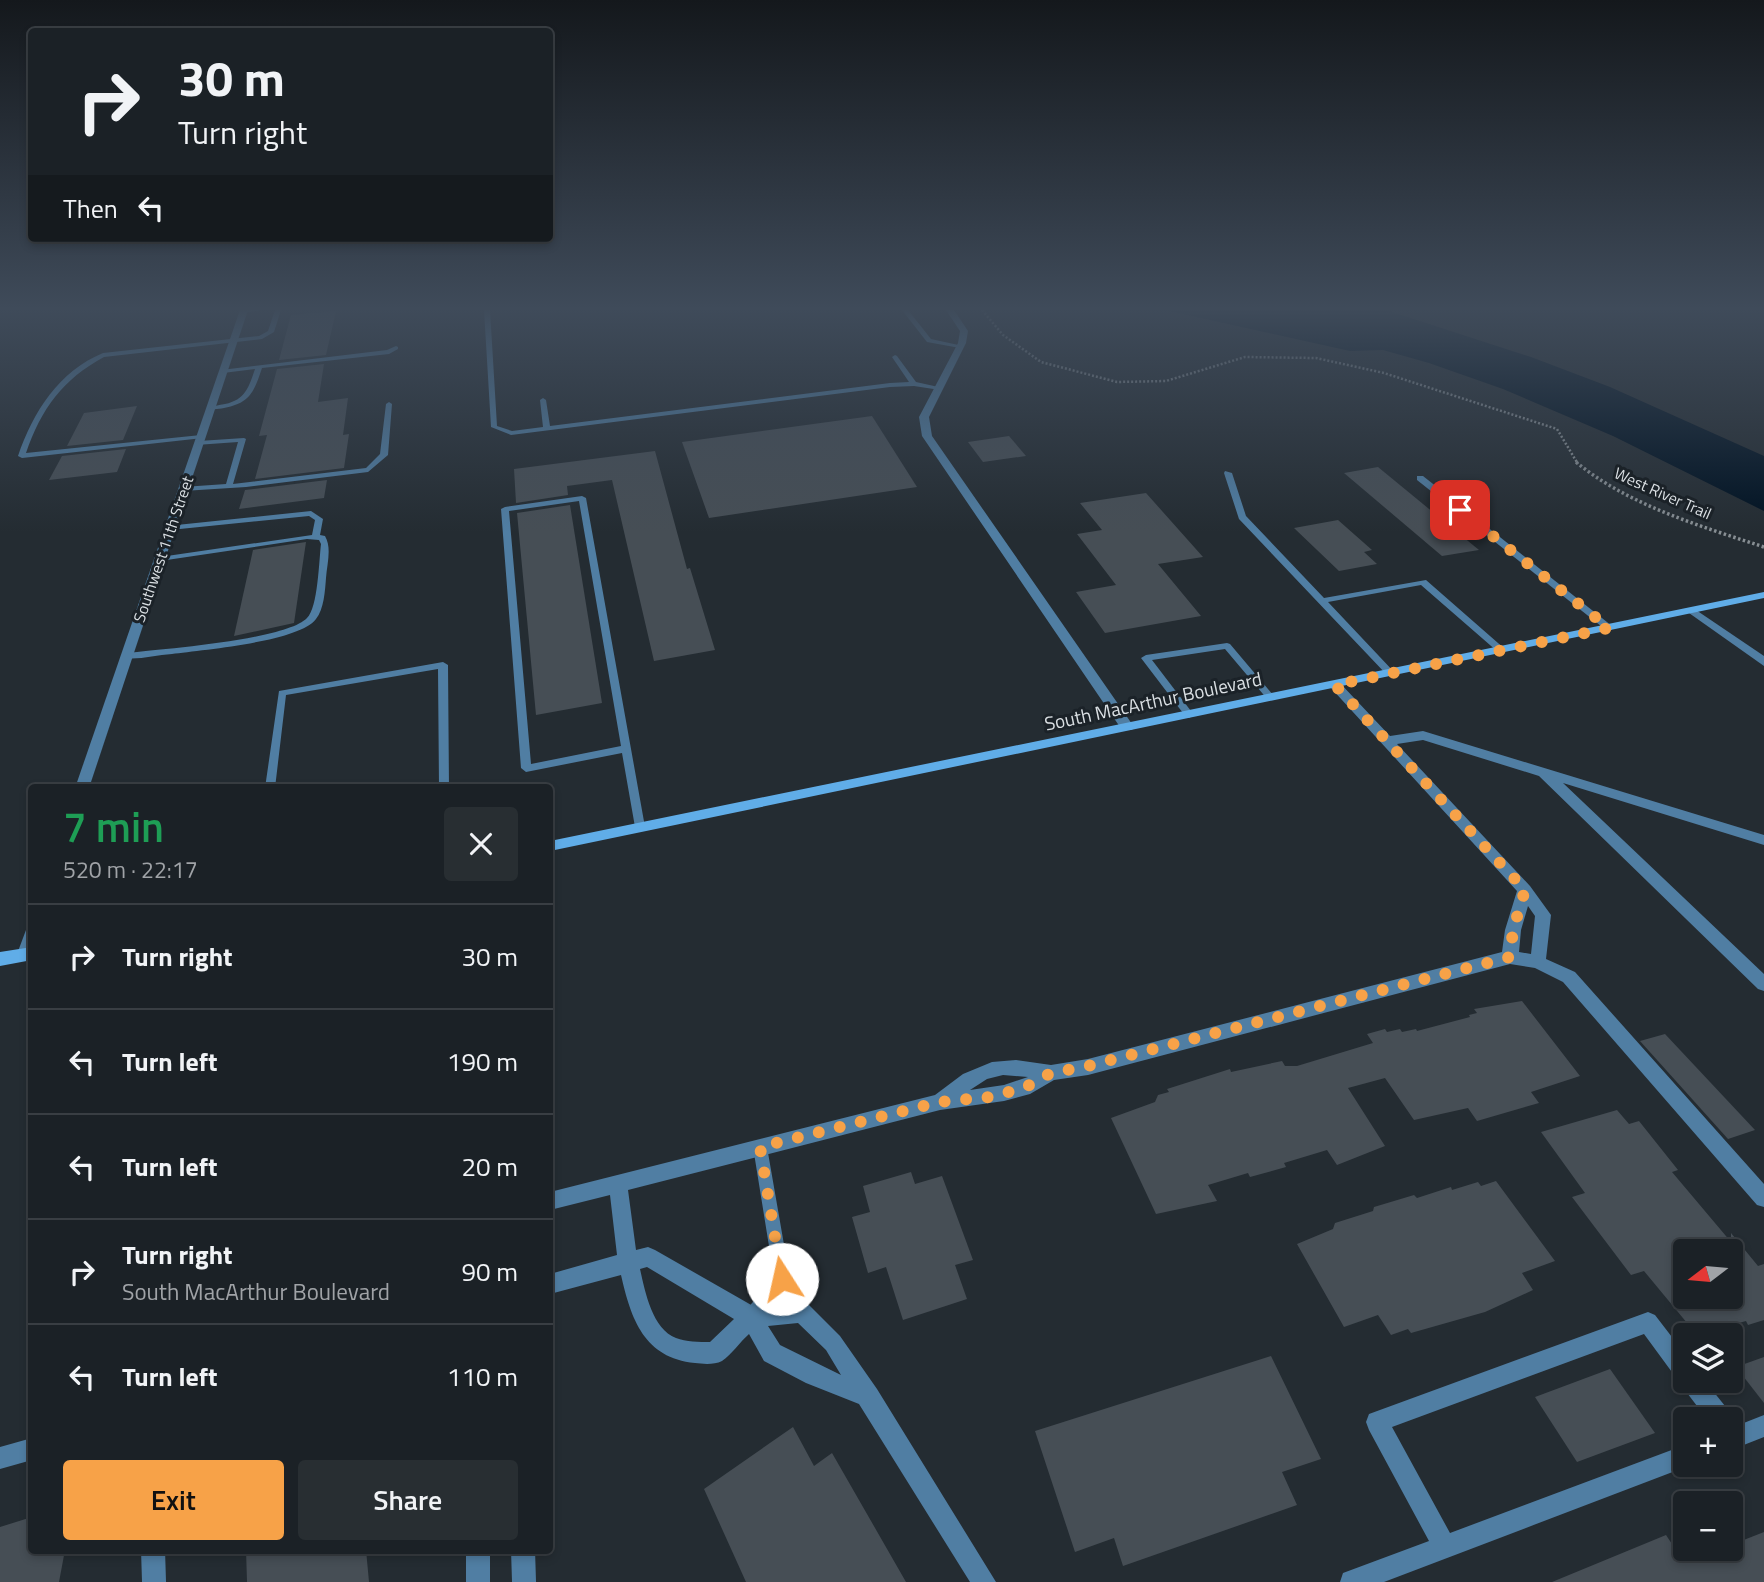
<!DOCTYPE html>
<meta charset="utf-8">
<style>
body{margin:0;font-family:"Titillium Web",sans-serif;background:#282e32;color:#f1f3f6;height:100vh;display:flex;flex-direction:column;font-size:26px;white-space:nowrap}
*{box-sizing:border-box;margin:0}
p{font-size:23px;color:#a0a3a7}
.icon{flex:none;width:38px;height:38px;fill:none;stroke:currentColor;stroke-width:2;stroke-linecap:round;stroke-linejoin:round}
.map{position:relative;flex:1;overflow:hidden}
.drawer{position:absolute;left:28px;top:784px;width:525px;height:770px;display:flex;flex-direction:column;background:#1b2126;border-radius:7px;box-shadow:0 4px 10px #0003,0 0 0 2px #393e43}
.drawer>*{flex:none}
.hud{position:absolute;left:28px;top:28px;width:525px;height:214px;border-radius:7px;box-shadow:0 4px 10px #0003,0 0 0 2px #393e43;background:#1b2126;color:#f1f3f6;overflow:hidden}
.needle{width:46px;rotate:254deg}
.buttons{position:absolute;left:1673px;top:1239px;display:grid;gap:14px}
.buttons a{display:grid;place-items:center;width:70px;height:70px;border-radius:7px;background:#1b2126;box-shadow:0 4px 10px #0003,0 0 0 2px #393e43;font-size:35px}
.pin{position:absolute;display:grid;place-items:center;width:60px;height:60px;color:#fff;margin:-30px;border-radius:14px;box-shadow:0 4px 10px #0006}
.me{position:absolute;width:77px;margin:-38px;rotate:350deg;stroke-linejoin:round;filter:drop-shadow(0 0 5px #0008)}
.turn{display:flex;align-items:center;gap:24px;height:147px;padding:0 35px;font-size:32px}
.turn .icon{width:91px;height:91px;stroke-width:2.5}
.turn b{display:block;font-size:49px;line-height:60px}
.then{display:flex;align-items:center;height:66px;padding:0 35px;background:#0003;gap:14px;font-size:26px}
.round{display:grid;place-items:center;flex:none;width:74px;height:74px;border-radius:7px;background:#282e32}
.summary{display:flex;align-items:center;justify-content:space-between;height:119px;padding:0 35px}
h1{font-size:42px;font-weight:600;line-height:52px;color:#1e9e55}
.action{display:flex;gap:14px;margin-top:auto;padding:14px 35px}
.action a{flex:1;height:80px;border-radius:7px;background:#f7a248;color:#111;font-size:28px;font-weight:600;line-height:80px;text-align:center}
.action a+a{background:#282e32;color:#f1f3f6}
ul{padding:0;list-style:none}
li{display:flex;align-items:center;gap:21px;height:105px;padding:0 35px;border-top:2px solid #393e43}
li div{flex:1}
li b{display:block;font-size:26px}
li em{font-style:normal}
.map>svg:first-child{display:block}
.water{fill:#001222}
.building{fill:#464e55;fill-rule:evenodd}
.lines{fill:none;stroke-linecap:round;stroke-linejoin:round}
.path-far1{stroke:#878e93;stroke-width:2.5;stroke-dasharray:2 2;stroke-linecap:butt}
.path{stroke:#878e93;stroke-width:3.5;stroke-dasharray:2.5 2.5;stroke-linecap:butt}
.lane{fill:#507ea3;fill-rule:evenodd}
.street{fill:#507ea3;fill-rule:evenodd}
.secondary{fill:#60ade8;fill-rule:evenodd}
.route{stroke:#f7a248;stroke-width:12;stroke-dasharray:0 21.6}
.labels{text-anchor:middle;stroke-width:6;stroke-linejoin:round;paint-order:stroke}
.far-street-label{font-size:16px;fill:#dadfe3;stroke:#1b2228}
.street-label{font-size:19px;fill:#dadfe3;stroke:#1b2228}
</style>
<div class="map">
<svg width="1764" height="1582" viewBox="0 0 1764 1582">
<rect width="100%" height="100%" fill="#242c32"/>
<polygon class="water" points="1165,310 1386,310 1531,357 1610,387 1764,456 1764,511 1613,436 1503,389 1429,363 1383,350 1350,351"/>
<g class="building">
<polygon points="336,311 326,355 279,360 291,315"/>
<polygon points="324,364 318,402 348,398 343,435 349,434 344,468 255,479 267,435 259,436 277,369"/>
<polygon points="137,406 123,440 67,446 84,413"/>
<polygon points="872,416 917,487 709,518 682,442"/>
<polygon points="1009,436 1026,456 983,462 968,442"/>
<polygon points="126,449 117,472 49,480 62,456"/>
<polygon points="655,451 687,569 690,568 715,650 654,661 612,480 567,486 568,495 516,503 514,469"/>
<polygon points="1378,467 1479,550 1442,556 1344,473"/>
<polygon points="327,480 324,498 239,509 245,490"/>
<polygon points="1146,493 1203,557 1158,564 1201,616 1105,633 1076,592 1116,585 1077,534 1102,530 1080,503"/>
<polygon points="570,505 602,703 536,715 517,513"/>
<polygon points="1338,520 1372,550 1364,552 1377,564 1339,571 1294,528"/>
<polygon points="306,542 294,623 234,636 253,550"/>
<polygon points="1522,1001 1580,1076 1531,1092 1539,1103 1477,1121 1468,1108 1414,1120 1385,1078 1348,1088 1385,1146 1337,1165 1327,1150 1284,1163 1286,1167 1250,1177 1248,1173 1208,1185 1217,1201 1156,1214 1111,1118 1155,1102 1158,1095 1169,1092 1167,1089 1230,1069 1231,1072 1282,1061 1285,1066 1297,1066 1373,1043 1367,1034 1385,1029 1387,1032 1400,1029 1402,1032 1416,1029 1417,1031 1470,1017 1469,1015 1477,1013 1474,1009"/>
<polygon points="1665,1034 1755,1130 1728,1139 1640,1041"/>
<path d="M1617,1110L1629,1124L1639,1121L1678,1170L1672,1172L1731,1242V1233L1758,1266L1764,1264V1320L1748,1325L1746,1321L1697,1335L1644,1271L1631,1275L1572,1197L1585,1193L1541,1132ZM1685,1251H1731V1297H1685Z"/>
<polygon points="911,1172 915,1184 942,1176 973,1260 955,1265 967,1299 903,1320 886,1267 868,1273 852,1217 870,1212 863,1186"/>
<polygon points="1496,1181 1555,1261 1522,1273 1533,1290 1485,1312 1411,1333 1408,1329 1391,1335 1378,1315 1344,1327 1297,1244 1333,1229 1335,1223 1373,1211 1374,1207 1414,1195 1417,1198 1451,1187 1452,1190 1478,1182 1481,1186"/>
<polygon points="1271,1356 1321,1459 1282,1472 1297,1505 1123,1566 1114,1538 1075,1552 1035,1431"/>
<polygon points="1764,1357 1764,1403 1736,1367"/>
<polygon points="1610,1369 1655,1433 1577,1462 1535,1397"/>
<polygon points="793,1427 814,1466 832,1453 906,1582 746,1582 704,1489"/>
<polygon points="32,1517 32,1550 65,1550 59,1582 0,1582 0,1527"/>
<polygon points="1764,1532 1764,1582 1552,1582 1666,1535 1676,1550 1731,1549 1731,1545"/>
<polygon points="246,1550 366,1550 369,1582 247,1582"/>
</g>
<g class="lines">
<polyline class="path-far1" points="982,310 1003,335 1041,362 1117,382 1166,381 1245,357 1316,358 1384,373 1557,429 1578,464"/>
<path class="path" d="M1576,462C1628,505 1700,526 1764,547"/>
<g class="lane">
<polygon points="242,310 260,310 244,313"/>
<path d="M275,310H281L274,332L262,339L104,357C63,379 41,409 26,453L201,435L203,436V438L22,458L18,456C33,412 59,371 103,353L259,336L268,331Z"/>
<polygon points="484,310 490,310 497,426 512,431 543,427 540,400 543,398 546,400 550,426 890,383 909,382 892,357 895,355 897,356 916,382 943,388 940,390 914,386 890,387 511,435 491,427"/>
<polygon points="902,310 908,310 931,339 963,346 960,348 927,342"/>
<path d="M396,346L398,347V349L389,354L262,368C254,392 250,403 224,408C218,409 213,410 208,408C213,406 219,405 225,404C245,400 249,387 255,369L223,373L221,372V370L387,350Z"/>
<polygon points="389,402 392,404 388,455 368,472 246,487 183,491 179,489 183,487 226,484 238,442 196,445 195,443 199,441 244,438 246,439 233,484 366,468 380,454 386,404"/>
<polygon points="1225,471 1232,473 1246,516 1324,598 1426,580 1506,650 1501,653 1498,652 1421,585 1328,602 1395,673 1390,676 1387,675 1239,519 1224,473"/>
<polygon points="1417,476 1423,476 1612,626 1612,630 1606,630 1417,480"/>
<path d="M582,496L586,498L645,827L644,830H636L635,827L622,753L526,772L521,768L501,509L505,507ZM579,501L621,746L531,764L509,511Z"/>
<path d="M311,511L323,519L320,535L325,536C332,548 327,564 326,578C325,591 324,609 316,619C299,642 201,650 172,654C156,655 139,660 124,658L122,656L127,653C162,649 286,640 307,618C318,608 319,560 321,544L319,540L307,539L160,561L156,559L160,557L312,535L315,520L309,516L170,530L166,528L167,526Z"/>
<polygon points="1227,643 1230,644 1274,696 1276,698 1274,700 1268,700 1225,649 1152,660 1194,715 1189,718 1186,717 1141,658 1146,655"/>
<polygon points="443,662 448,665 449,788 439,788 438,669 286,695 275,788 265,788 279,691"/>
<polygon points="760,1140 765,1142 767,1147 790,1279 787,1284 759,1321 753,1323 747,1321 745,1315 747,1309 774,1277 753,1147 755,1142"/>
</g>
<g class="street">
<polygon points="240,310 248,310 89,788 75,788"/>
<polygon points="946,310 954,310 968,331 966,343 929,417 932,436 1132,724 1134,727 1132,730 1122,730 922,436 919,417 958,343 960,331"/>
<polygon points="1693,608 1764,656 1764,666 1689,613 1689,609"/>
<path d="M1335,681L1339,682L1390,736L1423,731L1764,835V845L1563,783L1764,974V991L1758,989L1539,776L1423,740L1397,744L1530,886L1551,915L1546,959L1575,972L1764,1184V1207L1757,1205L1563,982L1535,968L1510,964L1088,1075L1054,1080L1030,1094L1004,1101L940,1110L628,1190L636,1250L648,1247L655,1250L753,1306L802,1302L809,1305L840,1336L877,1389L996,1582H970L859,1404L806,1383L764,1361L749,1334C740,1342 732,1354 722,1361C714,1365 703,1364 695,1363C644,1358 631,1319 621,1275L550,1294V1274L617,1255L610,1195L550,1210V1192L935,1095L963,1074L992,1062L1016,1060L1051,1065L1088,1059L1502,952L1505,930L1517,891L1331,688L1329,685L1331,682ZM1528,906L1535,916L1531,954L1519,952L1521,930ZM1003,1075L1028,1077L1004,1085L970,1090L987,1079ZM647,1267L734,1319L710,1342C699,1342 686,1342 676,1338C652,1329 645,1291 640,1269ZM798,1323L826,1350L841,1375L780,1345L768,1326Z"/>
<polygon points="32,929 32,957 25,961 19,959 17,954 26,930"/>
<polygon points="1648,1312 1655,1315 1685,1354 1685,1381 1705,1381 1729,1411 1732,1419 1731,1422 1731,1419 1707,1419 1684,1389 1681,1380 1677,1379 1644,1334 1392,1427 1450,1533 1685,1445 1685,1465 1691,1465 1384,1582 1340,1582 1343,1573 1429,1541 1369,1430 1366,1422 1369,1414"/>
<polygon points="1764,1415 1764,1437 1731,1450 1731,1428"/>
<polygon points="32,1438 32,1460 0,1469 0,1447"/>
<polygon points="141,1550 165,1550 166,1582 142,1582"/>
<rect x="466" y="1550" width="24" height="32"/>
<polygon points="511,1550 535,1550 536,1582 512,1582"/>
</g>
<g class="secondary">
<polygon points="1764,592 1764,598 550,851 550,841"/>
<polygon points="32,947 32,960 0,966 0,952"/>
</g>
</g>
<linearGradient id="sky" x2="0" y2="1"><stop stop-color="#14181c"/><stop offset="0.58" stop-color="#3f4b5a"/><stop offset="1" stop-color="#3f4b5a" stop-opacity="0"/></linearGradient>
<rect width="1764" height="532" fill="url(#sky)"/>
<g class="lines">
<polyline class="route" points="782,1279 760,1147 940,1102 989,1097 1024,1088 1051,1073 1088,1066 1510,957 1513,930 1525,890 1335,685 1609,628 1460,510"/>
</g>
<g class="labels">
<g class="far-street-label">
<text transform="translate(1663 493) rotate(24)" y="6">West River Trail</text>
<text transform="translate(163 549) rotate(-71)" y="6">Southwest 11th Street</text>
</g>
<g class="street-label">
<text transform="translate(1153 701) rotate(-12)" y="7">South MacArthur Boulevard</text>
</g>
</g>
</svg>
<div class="buttons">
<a><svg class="needle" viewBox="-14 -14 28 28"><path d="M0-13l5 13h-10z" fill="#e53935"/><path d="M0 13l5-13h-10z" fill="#a0a3a7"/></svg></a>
<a><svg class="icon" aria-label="layers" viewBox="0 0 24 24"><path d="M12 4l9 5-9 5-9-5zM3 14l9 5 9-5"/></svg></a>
<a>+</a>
<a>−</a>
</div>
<div class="pin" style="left:1460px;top:510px;background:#d93025"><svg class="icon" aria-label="arrive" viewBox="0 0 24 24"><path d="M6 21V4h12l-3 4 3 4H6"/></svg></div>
<svg class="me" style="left:782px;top:1279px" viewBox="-20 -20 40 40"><circle r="19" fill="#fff"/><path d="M0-13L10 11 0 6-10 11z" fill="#f7a248"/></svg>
<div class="hud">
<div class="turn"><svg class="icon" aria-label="right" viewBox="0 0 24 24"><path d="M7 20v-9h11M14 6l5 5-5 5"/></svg><div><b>30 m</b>Turn right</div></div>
<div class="then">Then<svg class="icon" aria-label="left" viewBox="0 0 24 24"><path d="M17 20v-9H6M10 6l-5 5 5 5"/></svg></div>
</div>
<section class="drawer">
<div class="summary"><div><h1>7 min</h1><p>520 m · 22:17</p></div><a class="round"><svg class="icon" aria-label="close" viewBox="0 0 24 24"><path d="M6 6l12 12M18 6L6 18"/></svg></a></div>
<ul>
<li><svg class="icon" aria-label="right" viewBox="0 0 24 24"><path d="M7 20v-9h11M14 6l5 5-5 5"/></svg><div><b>Turn right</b></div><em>30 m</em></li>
<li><svg class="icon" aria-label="left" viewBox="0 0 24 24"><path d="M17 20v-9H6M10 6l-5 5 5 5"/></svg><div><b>Turn left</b></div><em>190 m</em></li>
<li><svg class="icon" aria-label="left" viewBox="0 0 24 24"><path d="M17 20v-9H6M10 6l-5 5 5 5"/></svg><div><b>Turn left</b></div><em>20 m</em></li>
<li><svg class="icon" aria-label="right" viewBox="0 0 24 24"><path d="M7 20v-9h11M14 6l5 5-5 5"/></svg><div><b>Turn right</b><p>South MacArthur Boulevard</p></div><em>90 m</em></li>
<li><svg class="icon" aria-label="left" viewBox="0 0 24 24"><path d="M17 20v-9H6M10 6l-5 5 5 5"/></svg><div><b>Turn left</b></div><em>110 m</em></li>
</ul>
<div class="action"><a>Exit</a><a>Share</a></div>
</section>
</div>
